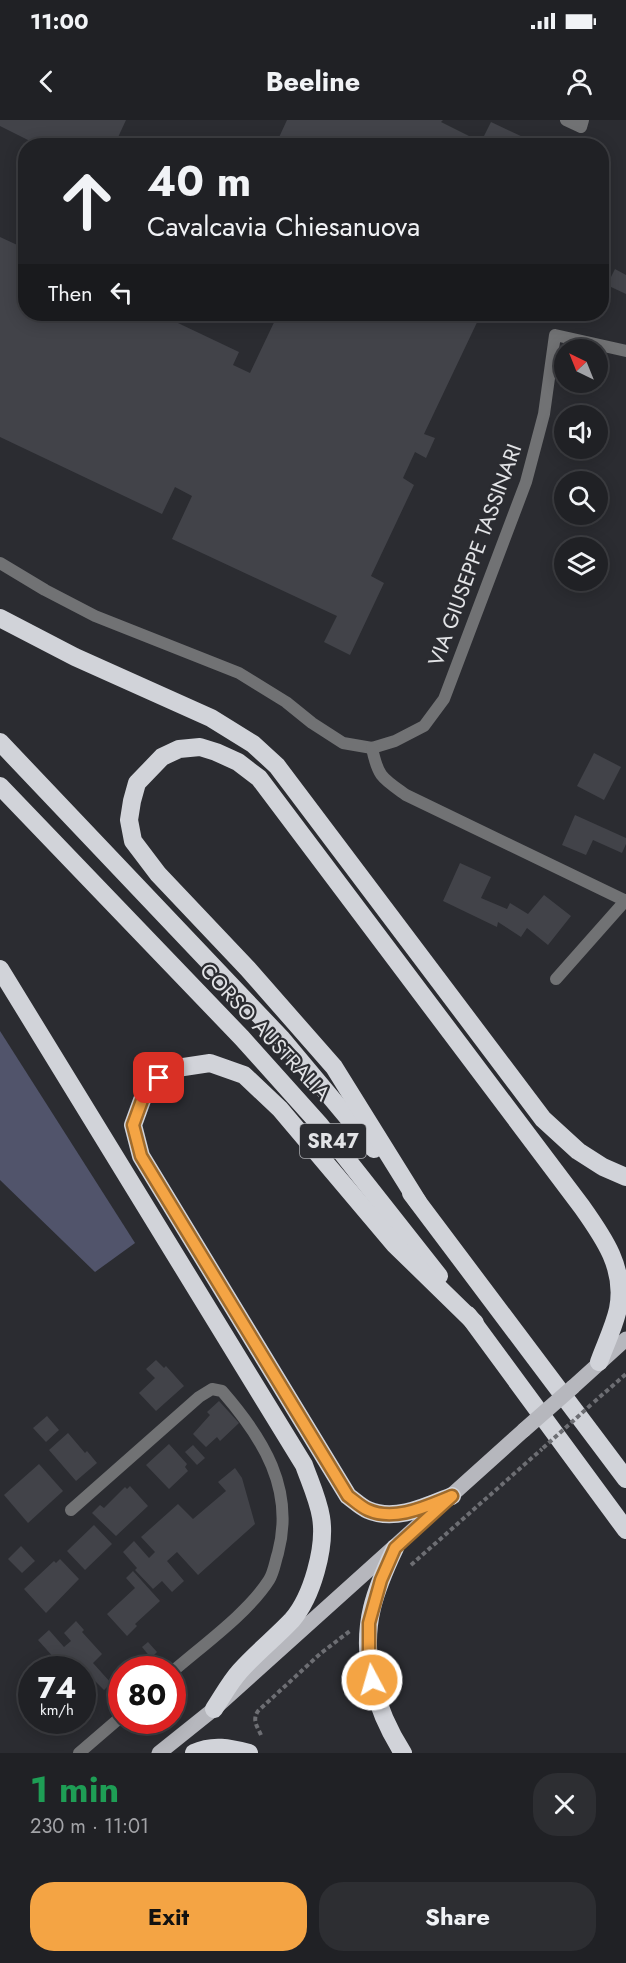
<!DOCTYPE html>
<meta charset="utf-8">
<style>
body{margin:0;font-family:Jost,sans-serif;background:#2d2e32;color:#f1f3f6;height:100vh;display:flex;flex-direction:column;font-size:22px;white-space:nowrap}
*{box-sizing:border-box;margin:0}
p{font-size:20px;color:#a2a3a7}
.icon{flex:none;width:33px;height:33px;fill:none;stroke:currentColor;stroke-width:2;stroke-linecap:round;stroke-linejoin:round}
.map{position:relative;height:1633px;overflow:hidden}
.details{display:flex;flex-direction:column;background:#202125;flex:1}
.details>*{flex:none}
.hud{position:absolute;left:18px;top:18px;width:591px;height:183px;border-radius:24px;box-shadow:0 3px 15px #0003,0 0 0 2px #3d3e42;background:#202125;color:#f1f3f6;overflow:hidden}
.needle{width:39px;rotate:317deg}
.fabs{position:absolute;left:554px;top:219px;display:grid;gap:12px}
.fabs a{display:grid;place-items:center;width:54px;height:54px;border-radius:50%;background:#202125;box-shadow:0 3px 15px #0003,0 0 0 2px #3d3e42;font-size:30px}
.speed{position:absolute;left:18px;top:1536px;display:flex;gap:12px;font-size:30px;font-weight:700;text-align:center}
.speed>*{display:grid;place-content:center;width:78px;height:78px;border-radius:50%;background:#202125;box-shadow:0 3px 15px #0003,0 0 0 2px #3d3e42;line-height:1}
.speed small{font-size:15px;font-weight:400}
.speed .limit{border:9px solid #d22;background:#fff;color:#111}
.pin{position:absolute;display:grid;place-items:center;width:51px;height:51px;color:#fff;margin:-26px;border-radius:12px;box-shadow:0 3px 9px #0006}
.me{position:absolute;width:66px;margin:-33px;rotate:354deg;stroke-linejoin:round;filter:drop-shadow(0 0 4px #0008)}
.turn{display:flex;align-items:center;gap:21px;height:126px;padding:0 30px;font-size:27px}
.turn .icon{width:78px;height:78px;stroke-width:2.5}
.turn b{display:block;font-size:42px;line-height:51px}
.then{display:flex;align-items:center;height:57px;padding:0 30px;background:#0003;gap:12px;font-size:22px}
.round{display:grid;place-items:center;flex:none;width:63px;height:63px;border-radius:24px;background:#2d2e32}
.head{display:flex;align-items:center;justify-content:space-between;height:102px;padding:0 30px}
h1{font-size:36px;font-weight:700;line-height:45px;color:#1e9e55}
.primary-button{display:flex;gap:12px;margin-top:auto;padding:12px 30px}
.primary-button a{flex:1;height:69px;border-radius:24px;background:#f4a444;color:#111;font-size:24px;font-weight:700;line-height:69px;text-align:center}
.primary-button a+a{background:#2d2e32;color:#f1f3f6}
.status{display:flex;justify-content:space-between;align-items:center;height:42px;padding:0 30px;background:#202125;direction:ltr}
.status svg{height:16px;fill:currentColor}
header{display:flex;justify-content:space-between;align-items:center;height:78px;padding:0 30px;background:#202125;font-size:27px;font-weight:700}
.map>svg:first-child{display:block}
.green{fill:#51546b}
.building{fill:#424349}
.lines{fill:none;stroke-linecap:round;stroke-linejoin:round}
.path{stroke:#6d6e73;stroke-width:4;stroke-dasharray:4.5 3;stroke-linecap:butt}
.lane{stroke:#717274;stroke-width:12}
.street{stroke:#717274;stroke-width:12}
.primary{stroke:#b6b7bd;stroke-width:15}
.highway{stroke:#d1d3d9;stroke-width:18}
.path-bridge{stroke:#6d6e73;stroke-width:4;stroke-dasharray:4.5 3;stroke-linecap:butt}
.primary-bridge{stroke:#b6b7bd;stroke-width:15}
.route-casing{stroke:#9f6b2c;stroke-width:15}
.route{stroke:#f4a444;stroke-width:10}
.labels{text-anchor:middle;stroke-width:4.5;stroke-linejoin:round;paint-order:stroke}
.shield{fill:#2b2c31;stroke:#abacb0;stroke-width:1.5}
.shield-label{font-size:20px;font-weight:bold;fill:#e2e3e6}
.street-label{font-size:21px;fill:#e2e3e6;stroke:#2b2c31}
</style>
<div class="status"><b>11:00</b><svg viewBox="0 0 49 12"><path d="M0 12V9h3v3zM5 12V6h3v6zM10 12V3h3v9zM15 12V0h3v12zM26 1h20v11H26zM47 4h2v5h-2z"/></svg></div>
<header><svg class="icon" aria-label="back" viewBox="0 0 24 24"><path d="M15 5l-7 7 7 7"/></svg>Beeline<svg class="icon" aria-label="person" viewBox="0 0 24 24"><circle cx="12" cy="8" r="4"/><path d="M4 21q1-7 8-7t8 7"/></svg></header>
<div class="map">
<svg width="626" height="1633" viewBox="0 0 626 1633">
<rect width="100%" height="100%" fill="#2b2c31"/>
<polygon class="green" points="0,911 135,1123 95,1152 0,1060"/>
<g class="building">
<polygon points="0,0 126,0 114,26 40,26 0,6"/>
<polygon points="287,0 443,0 441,2 481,22 491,2 542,26 275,26"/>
<polygon points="0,117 26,129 26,194 159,194 239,232 233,245 250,253 278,194 481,194 424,314 435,318 426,338 415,332 403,358 414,365 371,456 384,463 350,535 324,522 337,496 172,419 192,376 175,367 162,394 0,317"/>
<polygon points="615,149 626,155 626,174 611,167 602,185 602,162 607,165"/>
<polygon points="594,633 621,647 604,680 577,666"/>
<polygon points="575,695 626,718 626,724 622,733 593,720 586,735 562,725"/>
<polygon points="460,743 491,757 481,778 507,789 510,783 528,794 544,775 571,796 548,825 527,808 521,817 498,802 497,807 443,781"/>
<polygon points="156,1240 164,1248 166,1246 184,1266 156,1291 139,1273 155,1258 146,1249"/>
<polygon points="219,1281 239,1303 220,1321 217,1317 206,1327 193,1314 210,1295 207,1292"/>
<polygon points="47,1296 59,1310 46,1322 33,1308"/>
<polygon points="68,1313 85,1333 87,1331 97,1343 76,1361 49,1330"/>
<polygon points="169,1324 187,1344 185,1347 188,1351 169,1369 146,1345"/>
<polygon points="193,1325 205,1338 197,1345 185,1332"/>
<polygon points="39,1344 63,1371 28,1403 4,1375"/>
<polygon points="235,1348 242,1358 255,1404 198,1455 177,1432 167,1441 184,1461 172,1472 162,1461 153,1469 135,1450 137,1448 123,1432 134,1421 149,1438 155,1432 141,1417 178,1384 193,1399 226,1371 218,1362"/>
<polygon points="130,1366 148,1386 116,1416 92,1393 100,1385 104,1388 125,1367 127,1369"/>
<polygon points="94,1405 112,1424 85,1450 67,1431"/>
<polygon points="21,1426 35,1441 22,1453 8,1439"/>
<polygon points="60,1439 79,1459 46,1493 24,1469 54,1441 56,1443"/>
<polygon points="133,1451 160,1481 135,1504 137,1506 127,1516 107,1494 135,1468 126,1458"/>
<polygon points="76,1501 84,1510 82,1512 102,1534 93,1543 111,1563 104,1570 84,1550 82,1552 82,1550 65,1550 38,1520 49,1510 64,1527 71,1521 64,1513"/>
<polygon points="148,1522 157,1532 151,1538 142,1527"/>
</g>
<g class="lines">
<g class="path">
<polyline points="594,1282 626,1254"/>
<polyline points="411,1445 542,1329"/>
<path d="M261,1615C257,1606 252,1600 258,1591L321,1533L350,1511"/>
</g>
<polyline class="lane" points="566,0 581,7 583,0"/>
<g class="street">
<polyline points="0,443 45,470 95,496 239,553 286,582 312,603 343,623 372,628 395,621 424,606 444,579 526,362 544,294 555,215 626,231"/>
<path d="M372,628C378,657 382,658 406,675L626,781"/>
<polyline points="556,859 626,780"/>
<path d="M71,1390L199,1277L212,1269L222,1271C263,1318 295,1369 278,1433C275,1442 274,1452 269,1460C248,1493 203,1525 172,1552"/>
<polyline points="79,1633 122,1596"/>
</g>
<g class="primary">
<polyline points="573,1267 626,1219"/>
<polyline points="159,1633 214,1589 524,1310"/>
</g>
<g class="highway">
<polyline points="0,498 75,537 211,598 253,624 277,646 543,999 578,1031 603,1047 626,1057"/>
<polyline points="0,622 282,919 374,1029"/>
<polyline points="0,666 242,918 320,1005 439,1156"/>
<path d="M0,849L304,1345C310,1362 318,1379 321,1397C326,1427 312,1477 292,1500C275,1518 256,1533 240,1551C230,1562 222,1577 214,1589"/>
<polyline points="411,1073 626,1359"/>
<path d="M418,1082L334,947L248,849L158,754L133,721L129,700L132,681L137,663L162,637L179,629L200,627L216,632L238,642L259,658L582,1087C604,1118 626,1149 618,1189C614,1207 605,1225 599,1242"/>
<polyline points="468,1195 626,1410"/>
<path d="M452,1376C427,1386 395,1402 368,1390C361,1387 355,1381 348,1376L141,1036L133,1005L145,972L159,958L177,948L210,943L244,955L280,989L394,1124L475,1203"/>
<path d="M395,1428C386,1447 377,1467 372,1488C360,1538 376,1591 403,1633"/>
<path d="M194,1633C213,1624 230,1628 249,1633"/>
</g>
<polyline class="path-bridge" points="543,1328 593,1283"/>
<polyline class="primary-bridge" points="524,1310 573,1267"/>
</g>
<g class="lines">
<defs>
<path id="route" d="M159,958L145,972L133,1005L141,1036L348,1376C355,1381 361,1387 368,1390C395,1402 427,1386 452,1376L395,1428L381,1460L369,1503V1546L372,1560"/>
</defs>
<use href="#route" class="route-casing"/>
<use href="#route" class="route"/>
</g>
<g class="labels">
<rect class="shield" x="300" y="1004" width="66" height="34" rx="4.5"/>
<g class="shield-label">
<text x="333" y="1028">SR47</text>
</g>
<g class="street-label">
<text transform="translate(475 435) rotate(-70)" y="7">VIA GIUSEPPE TASSINARI</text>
<text transform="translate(265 912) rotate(47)" y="7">CORSO AUSTRALIA</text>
</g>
</g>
</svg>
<div class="fabs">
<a><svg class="needle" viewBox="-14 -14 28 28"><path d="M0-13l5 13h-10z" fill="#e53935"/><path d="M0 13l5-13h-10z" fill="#a2a3a7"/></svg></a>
<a><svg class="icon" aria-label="sound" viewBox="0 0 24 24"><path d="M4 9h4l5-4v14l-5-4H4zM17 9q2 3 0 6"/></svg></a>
<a><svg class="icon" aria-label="search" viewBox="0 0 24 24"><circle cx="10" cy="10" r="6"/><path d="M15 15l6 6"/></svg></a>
<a><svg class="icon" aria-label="layers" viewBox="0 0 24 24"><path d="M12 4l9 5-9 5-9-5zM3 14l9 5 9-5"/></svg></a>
</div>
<div class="speed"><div>74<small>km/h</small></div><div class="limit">80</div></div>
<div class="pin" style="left:159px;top:958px;background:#d93025"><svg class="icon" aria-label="arrive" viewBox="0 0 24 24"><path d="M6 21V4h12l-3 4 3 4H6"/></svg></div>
<svg class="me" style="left:372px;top:1560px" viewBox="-20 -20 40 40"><circle r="17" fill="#f4a444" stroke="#fff" stroke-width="3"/><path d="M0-11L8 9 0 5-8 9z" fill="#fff"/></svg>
<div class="hud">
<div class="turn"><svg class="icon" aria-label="ahead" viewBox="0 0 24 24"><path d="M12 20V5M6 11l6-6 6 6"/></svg><div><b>40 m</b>Cavalcavia Chiesanuova</div></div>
<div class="then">Then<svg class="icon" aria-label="left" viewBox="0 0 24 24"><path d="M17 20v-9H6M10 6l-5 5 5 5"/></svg></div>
</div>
</div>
<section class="details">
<div class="head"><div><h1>1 min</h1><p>230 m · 11:01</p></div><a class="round"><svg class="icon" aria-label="close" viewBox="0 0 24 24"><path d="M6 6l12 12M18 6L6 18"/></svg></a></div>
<div class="primary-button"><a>Exit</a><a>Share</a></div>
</section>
